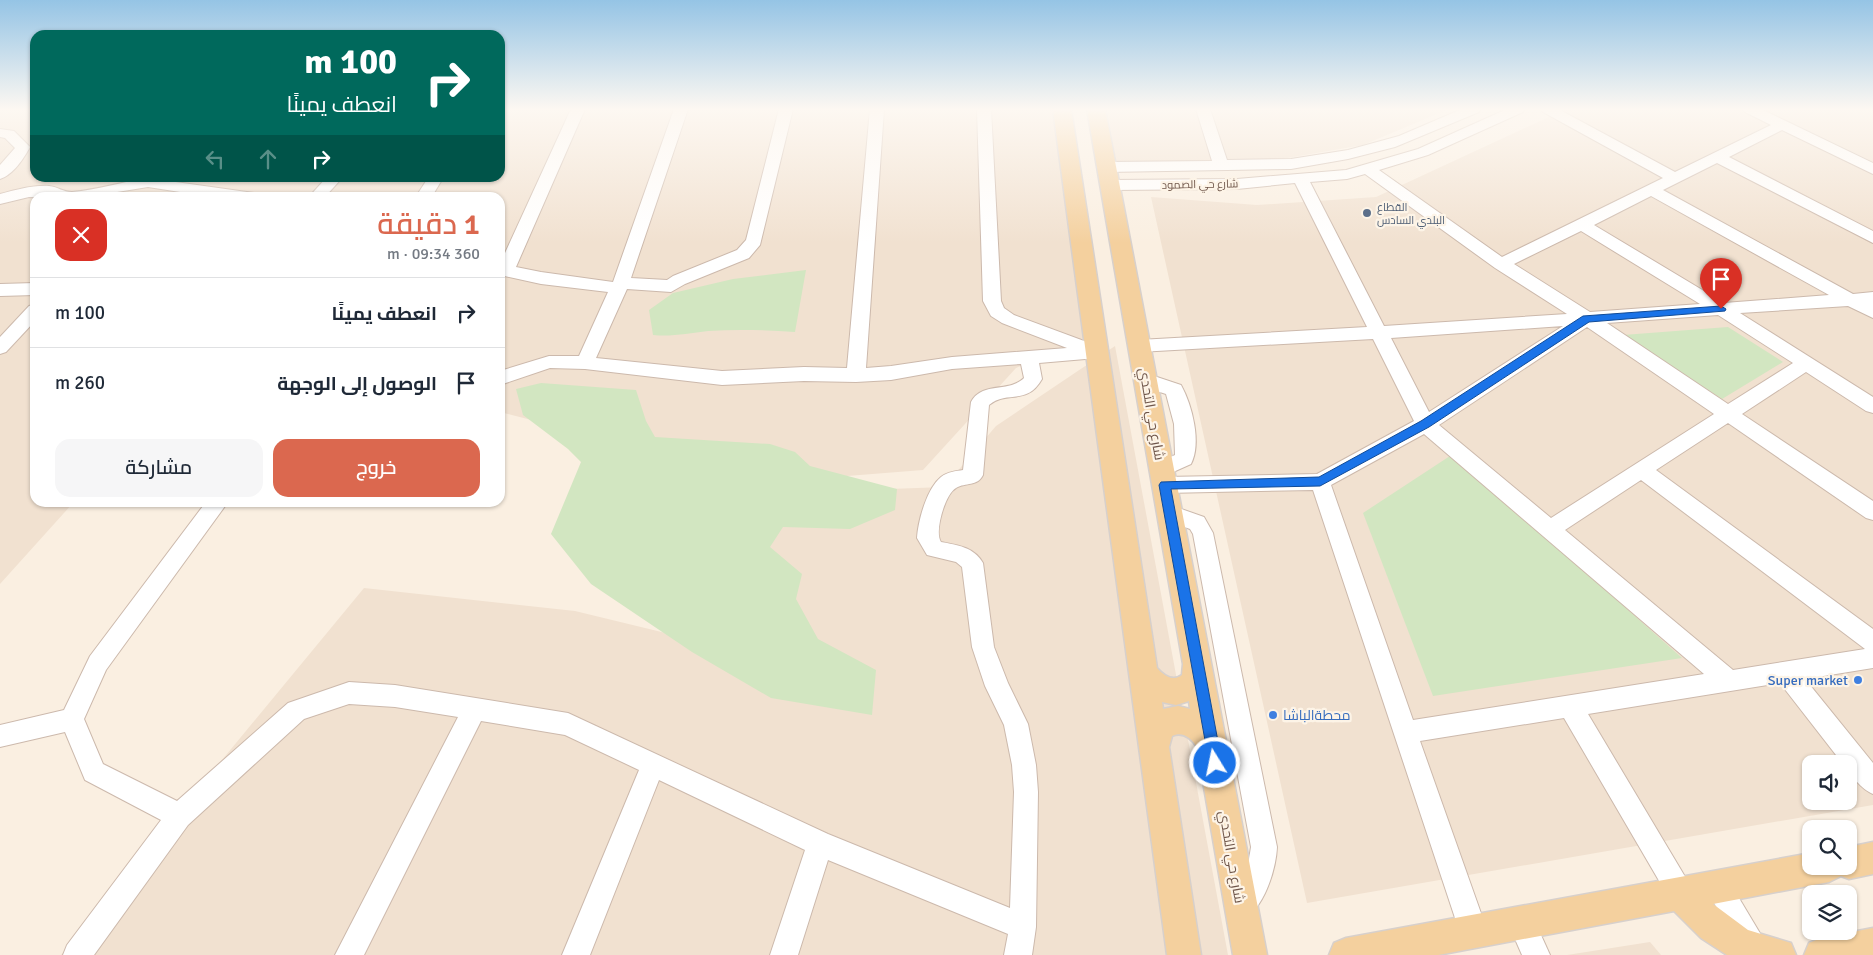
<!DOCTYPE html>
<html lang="ar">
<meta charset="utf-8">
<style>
body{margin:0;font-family:Signika,Cairo,sans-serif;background:#f6f6f7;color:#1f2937;direction:rtl;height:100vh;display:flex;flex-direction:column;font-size:19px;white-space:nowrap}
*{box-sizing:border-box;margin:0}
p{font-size:16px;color:#747a83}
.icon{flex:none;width:28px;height:28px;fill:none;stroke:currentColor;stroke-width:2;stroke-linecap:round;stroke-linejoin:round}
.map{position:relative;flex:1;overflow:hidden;direction:ltr}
.side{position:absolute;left:30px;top:192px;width:475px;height:315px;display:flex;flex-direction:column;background:#fff;border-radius:15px;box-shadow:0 1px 4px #0004;direction:rtl}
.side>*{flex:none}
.banner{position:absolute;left:30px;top:30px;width:475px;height:152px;border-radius:15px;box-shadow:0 1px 4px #0004;direction:rtl;background:#00695c;color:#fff;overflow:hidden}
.buttons{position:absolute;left:1802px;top:755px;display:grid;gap:10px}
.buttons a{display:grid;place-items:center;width:55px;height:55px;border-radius:10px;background:#fff;box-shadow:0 1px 4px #0004;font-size:25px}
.pin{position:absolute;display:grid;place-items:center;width:42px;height:42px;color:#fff;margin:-51px -21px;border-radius:50% 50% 50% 0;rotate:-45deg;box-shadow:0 0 5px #0007}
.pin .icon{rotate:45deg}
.me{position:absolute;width:55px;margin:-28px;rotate:350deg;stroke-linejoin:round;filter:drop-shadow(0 0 4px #0008)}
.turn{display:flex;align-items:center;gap:18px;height:105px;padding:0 25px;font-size:22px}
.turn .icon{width:65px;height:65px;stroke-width:2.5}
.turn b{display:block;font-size:35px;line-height:42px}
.lanes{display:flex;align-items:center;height:48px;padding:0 25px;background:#0003;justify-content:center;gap:25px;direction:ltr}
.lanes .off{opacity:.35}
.round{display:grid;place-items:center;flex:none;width:52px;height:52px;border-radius:15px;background:#f6f6f7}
.summary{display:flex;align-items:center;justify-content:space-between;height:85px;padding:0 25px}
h1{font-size:30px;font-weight:600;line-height:38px;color:#db684f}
.action{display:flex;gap:10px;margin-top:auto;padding:10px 25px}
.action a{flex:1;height:58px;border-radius:15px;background:#db684f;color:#fff;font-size:20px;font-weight:600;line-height:58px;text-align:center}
.action a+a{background:#f6f6f7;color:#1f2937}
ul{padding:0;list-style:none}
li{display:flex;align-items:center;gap:15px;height:70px;padding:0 25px;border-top:1px solid #e0e1e3}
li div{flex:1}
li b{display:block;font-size:19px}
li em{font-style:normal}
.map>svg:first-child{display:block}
.residential{fill:#f1e1d0;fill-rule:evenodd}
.green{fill:#d2e6c1}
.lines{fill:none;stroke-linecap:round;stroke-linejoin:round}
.minor-casing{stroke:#ccb9ac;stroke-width:2}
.major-casing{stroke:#d7d0cc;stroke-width:3}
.minor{fill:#fff;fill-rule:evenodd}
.major{fill:#f4d09e;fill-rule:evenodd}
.route{fill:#1a73e8;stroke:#114b97}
.service-dot{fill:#5c6f8a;stroke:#fdf4e7;stroke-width:2}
.shop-dot{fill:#3f7fe0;stroke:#fdf4e7;stroke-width:2}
.labels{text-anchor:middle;stroke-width:4.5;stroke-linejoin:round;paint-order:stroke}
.far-street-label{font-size:11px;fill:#6f564a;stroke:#fdf4e7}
.far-service-label{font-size:11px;fill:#4e5e75;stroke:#fdf4e7;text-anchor:start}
.street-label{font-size:14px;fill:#6f564a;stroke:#fdf4e7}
.shop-label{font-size:14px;fill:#366cbe;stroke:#fdf4e7;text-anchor:end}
</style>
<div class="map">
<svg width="1873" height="955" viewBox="0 0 1873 955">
<rect width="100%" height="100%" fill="#faefe1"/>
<g class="residential">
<polygon points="0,109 35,109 35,178 500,178 500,109 1060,109 1096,333 1016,368 923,470 784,481 625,444 500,412 500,198 35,198 35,502 73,503 0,584"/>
<polygon points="1107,109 1449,109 1363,145 1246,165 1117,166"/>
<path d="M1566,109H1873V805L1307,903L1151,197L1257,205L1376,197ZM1811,764H1849V801H1811Z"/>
<polygon points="1115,346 1228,955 61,955 364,588 575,611 748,653 768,521 863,490 944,487 996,426"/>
<polygon points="1650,942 1661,955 1567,955"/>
</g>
<g class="green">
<path d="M806,270L795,332C766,330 737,329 708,331C689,333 672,337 653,335L649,310L673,293L733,279Z"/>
<polygon points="1728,327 1783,362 1722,399 1623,335"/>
<polygon points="541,383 636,390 646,421 655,437 770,444 795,452 810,466 897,489 895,510 850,529 783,527 770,547 802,574 796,599 818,639 876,670 872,715 771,698 692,652 591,584 551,534 581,462 568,449 523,415 516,389"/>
<polygon points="1453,454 1682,658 1433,696 1363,513"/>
</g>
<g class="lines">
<defs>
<g id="minor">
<path d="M571,109H585L516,267L541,272L613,282L674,109H688L631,278L667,280L673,276L737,250L746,240L779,109H793L760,245L749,258L685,284L671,292L627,289L596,358L722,371L804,367L847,368L870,109H884L866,368L891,366L952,357L1067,348L1002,323L991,316L983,301L977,109H991L1001,301L1004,308L1014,315L1103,348L1106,352L1103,356L1097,358L1039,363L1042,379C1027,406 1006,390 989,405L983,475C977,487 966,482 956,488C945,494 934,532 941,542C957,545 974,547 983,563L994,647L1008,683L1028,724L1036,765L1038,792L1036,927L1032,955H1004L1008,934L828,860L798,955H770L805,850L659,780L590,955H562L639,770L565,735L481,721L364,955H335L458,717L395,707L349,704L304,719L188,825L94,955H63L67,945L161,820L85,780L65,732L0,747V725L64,710L90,656L206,502H228L106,670L84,719L103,764L177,801L288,703L349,682L395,685L568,713L828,834L1010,908L1014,792L1012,765L1004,725L985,686L972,647L962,567L956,562L927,555L917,538C918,521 927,488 941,477C947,472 956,471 963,470L971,402C982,381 1009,393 1024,378L1021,364L952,369L891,380L856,382L804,381L722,385L585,369L550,368L500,385V371L549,356H579L608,292L541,284L500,275V264Z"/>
<polygon points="1196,109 1210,109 1227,160 1291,159 1348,150 1399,136 1462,109 1481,109 1479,112 1395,147 1348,159 1291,169 1106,172 1101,170 1098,167 1101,164 1106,162 1212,161"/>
<path d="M1507,109H1525L1523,112L1428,155L1379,170L1502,257L1663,178L1543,112L1541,109H1558L1675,172L1771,125L1745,112L1743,109H1761L1873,163V174L1782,130L1729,157L1873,231V243L1717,163L1663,190L1853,294L1873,292V318L1848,306L1740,313L1873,397V413L1866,411L1806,372L1742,414L1873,501V520L1866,518L1728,423L1656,470L1873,629V668L1805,679L1873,763V794C1862,789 1849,776 1849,764H1843L1780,683L1588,714L1690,885L1694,894L1690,903L1681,907L1672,903L1564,718L1420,741L1488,933L1484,943L1474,947L1464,943L1460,933L1313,490L1165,493L1158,491L1155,485L1158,479L1165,477L1317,474L1414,421L1373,339L1139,352L1133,350L1130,346L1133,342L1139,340L1367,327L1295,183L1237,189L1110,190L1105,188L1102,185L1105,182L1110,180L1237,179L1346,170L1418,149ZM1365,174L1495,268L1567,314L1384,326L1310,182L1347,179ZM1651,196L1829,295L1724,303L1594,225ZM1581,231L1700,304L1590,312L1514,264ZM1718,315L1793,363L1728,404L1607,323ZM1563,326L1429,412L1391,338ZM1587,327L1714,414L1551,518L1439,425ZM1424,434L1704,674L1413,720L1331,485ZM1641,480L1865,649L1733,670L1565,530Z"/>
<path d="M0,129L14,131L30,147C24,158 13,175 0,179V165L15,148L5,138L0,137Z"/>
<path d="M147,178L254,193L260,195L261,198H219L148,187L117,192L100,198L29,197L0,204V194C16,190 33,185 49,186C58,187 63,192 72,192C97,190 122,182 147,178Z"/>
<polygon points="326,178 342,178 324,198 308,198"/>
<polygon points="428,178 443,178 431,198 415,198"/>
<polygon points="35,283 35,295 0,296 0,284"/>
<polygon points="35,304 35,321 6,352 0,354 0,337 29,306"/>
<path d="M1145,373L1181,385C1192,405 1202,443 1191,464L1162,477L1155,474L1152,469L1155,464L1175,455L1174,424L1166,394L1138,385L1136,380L1138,375Z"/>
<path d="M1170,505L1204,517L1213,533L1277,847C1276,869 1264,910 1242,919L1233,915L1229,906L1247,871L1251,847L1193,534L1190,529L1163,519L1160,513L1163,507Z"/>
<polygon points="1718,874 1727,878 1773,955 1744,955 1705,887 1709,878"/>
<polygon points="1521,910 1531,913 1550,955 1522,955 1508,923 1511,913"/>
</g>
<g id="major">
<path d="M1053,109H1071L1157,668C1164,676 1173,682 1182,675L1183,664L1087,109H1105L1267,955H1233L1197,747C1191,738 1183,731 1172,736L1169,747L1201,955H1167ZM1189,701L1190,709L1178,706L1163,709L1162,702L1176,705Z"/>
<polygon points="1873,842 1873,874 1849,879 1841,876 1829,882 1713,904 1748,930 1791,943 1796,955 1727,955 1701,938 1674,911 1438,955 1329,955 1334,943 1346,938 1811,853 1811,866 1849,866 1849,847"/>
<polygon points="1873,928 1873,955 1804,955 1809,943 1821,938"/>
</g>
</defs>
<use href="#minor" class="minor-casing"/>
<use href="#major" class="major-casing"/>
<use href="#minor" class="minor"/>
<use href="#major" class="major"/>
</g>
<linearGradient id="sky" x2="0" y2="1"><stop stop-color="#95c4e5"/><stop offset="0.45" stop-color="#fdf8f2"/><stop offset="1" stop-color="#fdf8f2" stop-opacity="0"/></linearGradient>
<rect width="1873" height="243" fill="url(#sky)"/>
<polygon class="route" points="1721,306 1726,309 1725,311 1589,322 1429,427 1320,486 1171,489 1222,763 1220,768 1215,770 1210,768 1159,485 1161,482 1319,477 1421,421 1583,316"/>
<circle class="service-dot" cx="1367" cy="213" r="5"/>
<g class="shop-dot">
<circle cx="1858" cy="680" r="5"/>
<circle cx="1273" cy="715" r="5"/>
</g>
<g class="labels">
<g class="far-street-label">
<text transform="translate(1200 184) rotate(-1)" y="4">شارع حي الصمود</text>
</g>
<g class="far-service-label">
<text x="1377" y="211">القطاع<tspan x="1377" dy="13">البلدي السادس</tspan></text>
</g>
<g class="street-label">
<text transform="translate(1152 414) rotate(80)" y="5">شارع حي التحدي</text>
<text transform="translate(1232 857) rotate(80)" y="5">شارع حي التحدي</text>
</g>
<g class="shop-label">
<text x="1848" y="685">Super market</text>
<text x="1283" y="720" text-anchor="start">محطةالباشا</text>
</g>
</g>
</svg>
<div class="buttons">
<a><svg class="icon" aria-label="sound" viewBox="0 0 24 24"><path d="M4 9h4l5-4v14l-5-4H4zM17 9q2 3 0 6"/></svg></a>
<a><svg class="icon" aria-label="search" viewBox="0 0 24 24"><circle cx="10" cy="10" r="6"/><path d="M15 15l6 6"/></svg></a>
<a><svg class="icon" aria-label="layers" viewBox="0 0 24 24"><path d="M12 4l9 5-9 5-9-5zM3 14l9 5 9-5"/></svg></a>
</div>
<div class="pin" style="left:1721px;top:309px;background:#d93025"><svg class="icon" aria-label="arrive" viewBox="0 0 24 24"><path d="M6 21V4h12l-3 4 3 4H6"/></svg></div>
<svg class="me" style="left:1215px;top:763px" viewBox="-20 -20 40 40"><circle r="17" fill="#1a73e8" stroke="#fff" stroke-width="3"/><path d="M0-11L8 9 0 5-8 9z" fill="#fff"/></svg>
<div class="banner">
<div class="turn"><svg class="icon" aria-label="right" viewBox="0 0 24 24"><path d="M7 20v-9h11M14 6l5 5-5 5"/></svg><div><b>100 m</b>انعطف يمينًا</div></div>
<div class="lanes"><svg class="icon off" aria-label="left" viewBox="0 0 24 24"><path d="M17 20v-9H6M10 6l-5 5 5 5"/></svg><svg class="icon off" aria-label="ahead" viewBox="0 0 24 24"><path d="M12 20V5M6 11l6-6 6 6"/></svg><svg class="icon" aria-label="right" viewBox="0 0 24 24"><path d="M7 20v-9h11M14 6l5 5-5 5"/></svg></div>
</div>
<section class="side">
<div class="summary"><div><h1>1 دقيقة</h1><p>360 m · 09:34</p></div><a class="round" style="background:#d93025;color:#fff"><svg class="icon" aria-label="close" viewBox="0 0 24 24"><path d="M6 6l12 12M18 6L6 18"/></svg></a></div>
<ul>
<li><svg class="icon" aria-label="right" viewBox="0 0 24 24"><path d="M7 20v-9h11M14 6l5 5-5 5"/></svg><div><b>انعطف يمينًا</b></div><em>100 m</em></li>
<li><svg class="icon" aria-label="arrive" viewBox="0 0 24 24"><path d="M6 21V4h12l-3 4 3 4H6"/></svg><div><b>الوصول إلى الوجهة</b></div><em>260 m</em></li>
</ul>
<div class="action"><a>خروج</a><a>مشاركة</a></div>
</section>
</div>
